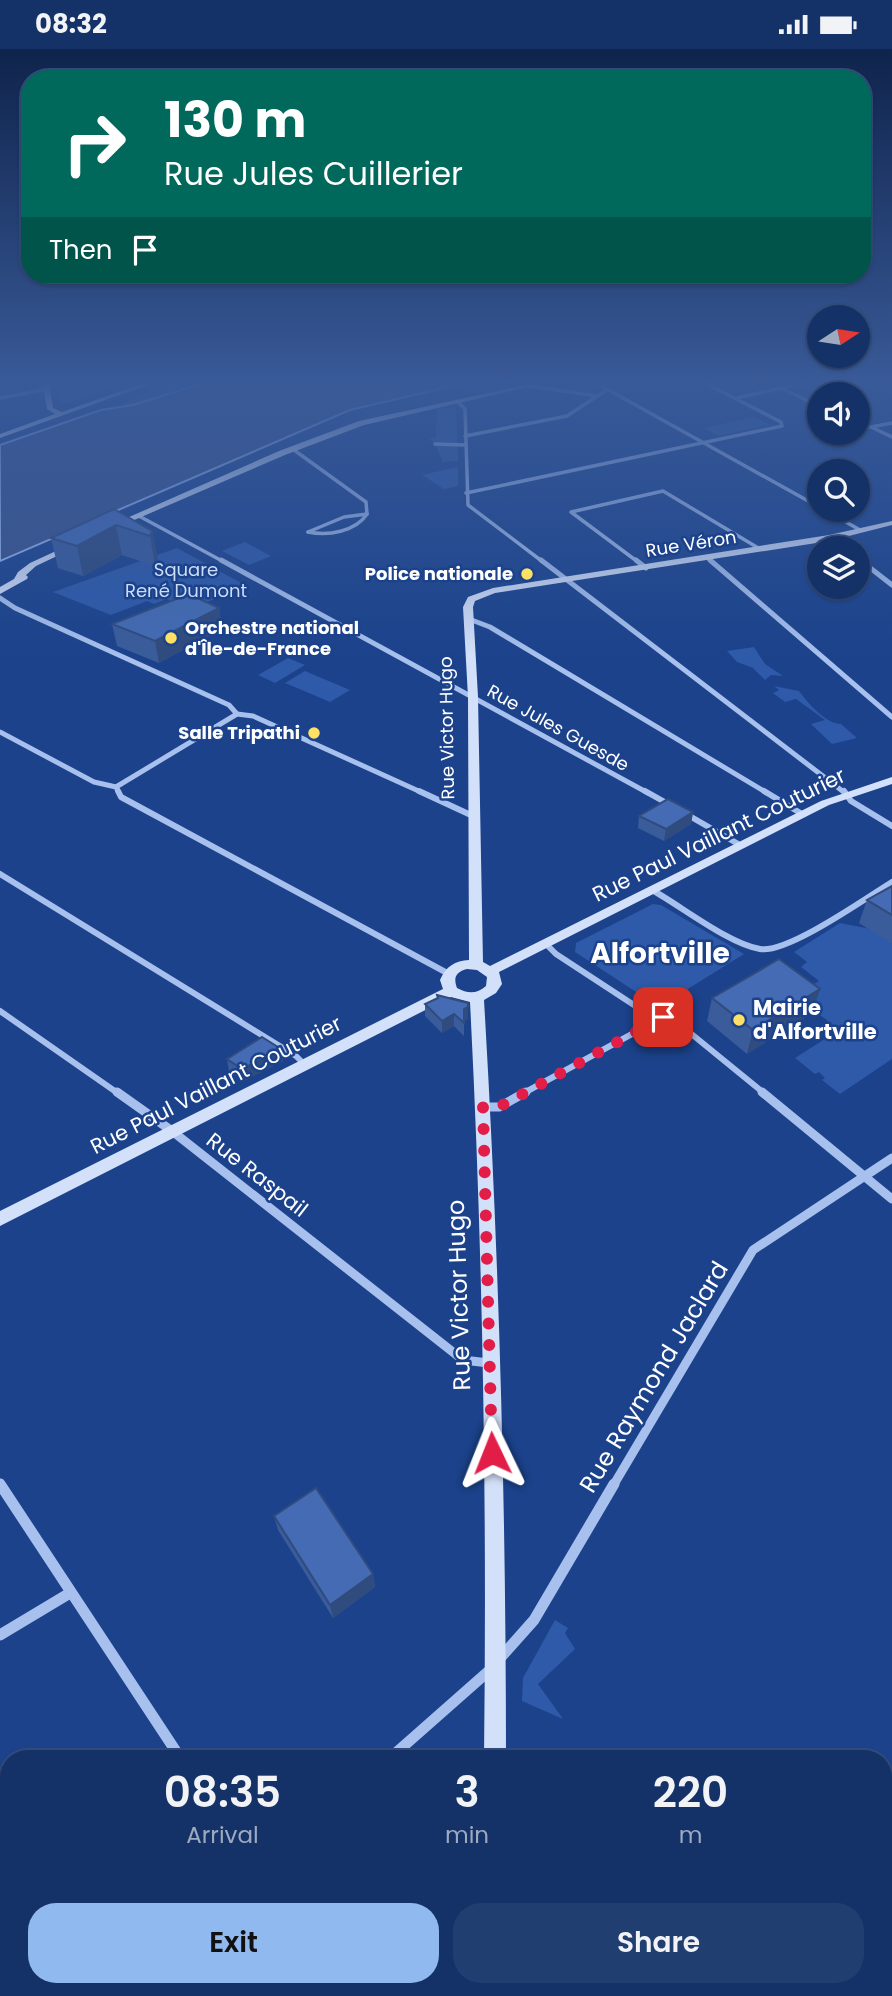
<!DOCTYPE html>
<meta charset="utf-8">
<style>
body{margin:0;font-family:Poppins,sans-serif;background:#213e71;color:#f1f3f6;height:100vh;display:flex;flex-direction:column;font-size:26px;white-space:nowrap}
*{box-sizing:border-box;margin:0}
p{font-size:23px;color:#9daac0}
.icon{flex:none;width:38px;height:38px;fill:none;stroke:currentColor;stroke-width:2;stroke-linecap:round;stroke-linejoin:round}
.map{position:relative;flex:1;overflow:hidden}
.sheet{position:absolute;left:0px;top:1701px;width:892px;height:247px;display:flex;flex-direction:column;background:#143268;border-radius:28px 28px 0 0;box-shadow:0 2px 5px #0004,0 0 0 2px #334d7c}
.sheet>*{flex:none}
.top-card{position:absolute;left:21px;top:21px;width:850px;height:214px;border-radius:28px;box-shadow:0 2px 5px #0004,0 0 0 2px #334d7c;background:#00695c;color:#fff;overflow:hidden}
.needle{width:46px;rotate:78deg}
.tools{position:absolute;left:807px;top:256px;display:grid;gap:14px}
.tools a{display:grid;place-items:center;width:63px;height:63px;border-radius:50%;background:#143268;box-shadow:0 2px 5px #0004,0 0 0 2px #334d7c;font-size:35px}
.pin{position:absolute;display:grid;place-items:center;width:60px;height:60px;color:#fff;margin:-30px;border-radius:14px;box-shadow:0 4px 10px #0006}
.me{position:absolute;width:77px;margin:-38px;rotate:358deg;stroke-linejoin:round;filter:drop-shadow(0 0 5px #0008)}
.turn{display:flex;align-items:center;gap:24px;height:147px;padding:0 28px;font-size:32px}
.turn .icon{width:91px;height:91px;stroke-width:2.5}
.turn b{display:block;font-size:49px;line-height:60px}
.then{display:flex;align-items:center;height:66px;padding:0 28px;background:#0003;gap:14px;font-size:26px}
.eta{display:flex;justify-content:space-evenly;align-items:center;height:119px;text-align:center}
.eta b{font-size:42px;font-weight:600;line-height:49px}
.button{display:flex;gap:14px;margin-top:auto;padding:14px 28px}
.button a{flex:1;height:80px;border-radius:28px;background:#90b9f0;color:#111;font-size:28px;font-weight:600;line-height:80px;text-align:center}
.button a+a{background:#213e71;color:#f1f3f6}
.status{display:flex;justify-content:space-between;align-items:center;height:49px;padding:0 35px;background:#143268;direction:ltr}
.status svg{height:19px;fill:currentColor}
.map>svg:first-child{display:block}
.green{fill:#2e5aa9}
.water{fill:#39548b;stroke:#9ab9ef;stroke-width:2}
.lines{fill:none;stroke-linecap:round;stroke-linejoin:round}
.street-far4{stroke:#a7c0ed;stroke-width:3.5}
.street-far3{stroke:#a7c0ed;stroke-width:5}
.street-far2{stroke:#a7c0ed;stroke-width:6}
.street-far1{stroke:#a7c0ed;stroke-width:9}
.street{stroke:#a7c0ed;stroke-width:11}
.secondary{fill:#d3e0f9;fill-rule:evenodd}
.wall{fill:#3a5c9a}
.shaded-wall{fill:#304b7d}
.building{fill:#446bb3;stroke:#304b7d;stroke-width:2}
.route{stroke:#e11d48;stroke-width:12;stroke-dasharray:0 21.6}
.poi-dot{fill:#fee064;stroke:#1b428b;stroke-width:2.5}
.labels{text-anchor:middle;stroke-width:5;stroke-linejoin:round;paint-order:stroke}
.far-street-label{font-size:18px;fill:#fff;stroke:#1b428b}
.far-park-label{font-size:18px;fill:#ccddf9;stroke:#1b428b}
.far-poi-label{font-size:18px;font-weight:bold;fill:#fff;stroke:#1b428b;text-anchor:end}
.street-label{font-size:21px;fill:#fff;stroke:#1b428b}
.poi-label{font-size:21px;font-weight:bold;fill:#fff;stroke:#1b428b;text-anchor:start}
.near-street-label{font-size:24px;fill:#fff;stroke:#1b428b}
.district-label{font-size:28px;font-weight:bold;fill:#fff;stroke:#1b428b}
</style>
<div class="status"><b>08:32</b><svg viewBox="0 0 49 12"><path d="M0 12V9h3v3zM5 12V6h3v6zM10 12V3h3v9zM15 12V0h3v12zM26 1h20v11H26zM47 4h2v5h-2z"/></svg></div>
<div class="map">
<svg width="892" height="1947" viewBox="0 0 892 1947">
<rect width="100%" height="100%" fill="#1b428b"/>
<g class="green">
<polygon points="57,335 122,335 67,354 61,353"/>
<polygon points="163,335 201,335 133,356 122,356"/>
<polygon points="456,358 458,412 443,413 435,395 429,390 436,388 437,360"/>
<polygon points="755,368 771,376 718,387 703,379"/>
<polygon points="458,418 458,437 444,440 422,426"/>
<polygon points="245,493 271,507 249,516 222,502"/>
<polygon points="177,499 247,537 187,561 167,550 154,555 147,552 111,566 53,543"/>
<polygon points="754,598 765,615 783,627 771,626 765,631 753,619 737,613 727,602"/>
<polygon points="288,609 305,616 275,634 258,626"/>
<polygon points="305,622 350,641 330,653 285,634"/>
<path d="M774,637L799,642C808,654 826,675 841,675L857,689L832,695L811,675L825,671L796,650L785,653L773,644L779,641Z"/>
<polygon points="653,855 661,856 744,905 659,958 575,903 576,894"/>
<polygon points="840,874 871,880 892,895 892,1010 840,1045 822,1031 825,1029 819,1023 815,1025 795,1009 831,986 833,982 827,971 793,948 819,932 801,918 807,913 794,903"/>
<polygon points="555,1571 568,1579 565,1584 575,1600 538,1635 563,1670 522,1652 523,1629"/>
</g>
<polygon class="water" points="201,335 461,335 350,361 0,512 0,396 101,361 133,356"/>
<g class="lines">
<g class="street-far4">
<polyline points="598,335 819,458"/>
<polyline points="530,337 597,347"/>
<polyline points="783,340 819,357"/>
<polyline points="0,349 47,340"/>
<polyline points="736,349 800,335"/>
<polyline points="457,352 465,360 468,456 543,513"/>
<polyline points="858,375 871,378 892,374"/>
<polyline points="871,378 892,388"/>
<polyline points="465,387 567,367 608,340"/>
<polyline points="435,395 465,396"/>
<polyline points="294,401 366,453 367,465"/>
<polyline points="466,444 782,377 781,373 707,335"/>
<polyline points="823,460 860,481"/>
<polyline points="139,467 224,513"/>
<path d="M308,483C328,487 355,483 367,465"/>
<polyline points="308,483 344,468 367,465"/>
<polyline points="829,489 842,499"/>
<polyline points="707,509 712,513"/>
<polyline points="858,510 862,513"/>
<polyline points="638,513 571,463 663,442 760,500"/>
</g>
<g class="street-far3">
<polyline points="221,511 648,744"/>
<polyline points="541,511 845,744"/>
<polyline points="636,511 646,519"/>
<polyline points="710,511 892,668"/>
<polyline points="860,511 892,536"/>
<polyline points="0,549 15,559 229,656 237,665 253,667 423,744"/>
<polyline points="469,570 490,578 767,744"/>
<polyline points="0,683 94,733 116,738"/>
<polyline points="116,738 119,744"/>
<polyline points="116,738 237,665"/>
</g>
<g class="street-far2">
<polyline points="118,742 121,748 449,925"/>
<polyline points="419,742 473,767"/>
<polyline points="645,742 670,756"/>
<polyline points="764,742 802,765"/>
<polyline points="844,742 851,752 892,777"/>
<polyline points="686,765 740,796"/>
<polyline points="0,825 296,1007 304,1015"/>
<path d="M652,841C681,857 729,895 760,900C787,905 866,849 892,833"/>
<polyline points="545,894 556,905 640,960 663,968 689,983 765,1045"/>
<polyline points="0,962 119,1045"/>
<polyline points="522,1045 663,968"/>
</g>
<g class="street-far1">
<polyline points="117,1043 172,1082 463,1311 489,1314"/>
<polyline points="762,1043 892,1150"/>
<polyline points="483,1058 499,1058 526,1043"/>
<polyline points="613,1437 753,1201 892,1109"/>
</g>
<g class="street">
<polyline points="0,1435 181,1710"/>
<polyline points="0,1586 70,1544"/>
<polyline points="501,1608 534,1571 614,1435"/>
<polyline points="389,1710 491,1620"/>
<polyline points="332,1939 337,1947"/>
<polyline points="563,1939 572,1947"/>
<polyline points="119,1947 128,1939"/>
</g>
<g class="secondary">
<polygon points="43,335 49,335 53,359 62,363 141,335 150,335 0,389 0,385 55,365 47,360"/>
<polygon points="530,335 542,335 364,376 285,406 118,478 111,476 279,402 359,372"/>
<path d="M892,472V476L829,492L495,544L475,552L473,558L478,648L483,913L490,917L821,752L892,728V735L829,756L499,923L502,935L496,944L484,951C499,1204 506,1457 506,1710H484C487,1458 483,1205 470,953L451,948L0,1177V1162L443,940L440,931C446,917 455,912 469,911L468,648L463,558L468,548L493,539L829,486ZM467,920L477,921L487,928L486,937C477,945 468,945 457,939C453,928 456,923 467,920Z"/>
<polygon points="69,496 76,498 36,517 26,526 28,528 27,530 0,545 0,538 14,530 18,523 30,514"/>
<rect x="489" y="1939" width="26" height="8"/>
</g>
</g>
<g class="wall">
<polygon points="114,460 152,482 158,511 155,517 122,506 83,527 58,519 51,489"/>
<polygon points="219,559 222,580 159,614 117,597 112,575"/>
<polygon points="693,763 691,775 664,792 638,779 639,767"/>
<polygon points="892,837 892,895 859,874 867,851"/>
<polygon points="437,946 468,970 464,972 464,987 454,977 442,984 425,967 425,955 437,949"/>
<polygon points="712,949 812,964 747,1005 707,972"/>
<polygon points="281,1000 283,1012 244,1032 229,1022 227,1010"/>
<polygon points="274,1467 373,1525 375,1538 333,1569 278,1481"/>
</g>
<g class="shaded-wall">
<polygon points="116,476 122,506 83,527 77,497"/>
<polygon points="152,482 158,511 155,517 150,487"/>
<polygon points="219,559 222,580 159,614 155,592"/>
<polygon points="693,763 691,775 664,792 666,780"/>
<polygon points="820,940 812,964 747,1005 753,981"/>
<polygon points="468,958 468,970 464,972 464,960"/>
<polygon points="454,965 454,977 442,984 442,972"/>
<polygon points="281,1000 283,1012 244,1032 242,1020"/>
<polygon points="373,1525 375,1538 333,1569 330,1556"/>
</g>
<g class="building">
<polygon points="114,460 152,482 150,487 116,476 77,497 51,489"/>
<polygon points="189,545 219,559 155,592 112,575"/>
<polygon points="668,750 693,763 666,780 639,767"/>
<polygon points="892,837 892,866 867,851"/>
<polygon points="779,910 820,940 753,981 712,949"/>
<polygon points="437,946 468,954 468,958 464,960 464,974 454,965 442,972 425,955 438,949"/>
<polygon points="262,988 281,1000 242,1020 227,1010"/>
<polygon points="316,1439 373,1525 330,1556 274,1467"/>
</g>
<linearGradient id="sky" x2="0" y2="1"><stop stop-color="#0f244c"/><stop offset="0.55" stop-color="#395a98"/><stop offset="1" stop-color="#395a98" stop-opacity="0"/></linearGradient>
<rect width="892" height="607" fill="url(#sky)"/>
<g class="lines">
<polyline class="route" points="492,1404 483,1058 499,1058 663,968"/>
</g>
<g class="poi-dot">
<circle cx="527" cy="525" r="7"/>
<circle cx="171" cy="589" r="7"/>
<circle cx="314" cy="684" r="7"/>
<circle cx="739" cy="971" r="7"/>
</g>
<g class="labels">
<g class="far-street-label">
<text transform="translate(691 495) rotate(-9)" y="6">Rue Véron</text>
<text transform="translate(447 679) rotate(-91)" y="6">Rue Victor Hugo</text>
<text transform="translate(558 679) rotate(29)" y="6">Rue Jules Guesde</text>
</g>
<g class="far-park-label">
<text x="186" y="527">Square<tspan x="186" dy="21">René Dumont</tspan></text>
</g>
<g class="far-poi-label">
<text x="513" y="531">Police nationale</text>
<text x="185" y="585" text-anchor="start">Orchestre national<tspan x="185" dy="21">d'Île-de-France</tspan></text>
<text x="300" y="690">Salle Tripathi</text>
</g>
<g class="street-label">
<text transform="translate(719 786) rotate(-26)" y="7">Rue Paul Vaillant Couturier</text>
<text transform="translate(216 1036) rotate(-27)" y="7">Rue Paul Vaillant Couturier</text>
<text transform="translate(257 1126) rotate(38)" y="7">Rue Raspail</text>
</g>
<g class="poi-label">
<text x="753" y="966">Mairie<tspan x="753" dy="24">d'Alfortville</tspan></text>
</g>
<g class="near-street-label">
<text transform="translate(459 1246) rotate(-92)" y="8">Rue Victor Hugo</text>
<text transform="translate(654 1328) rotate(-59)" y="8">Rue Raymond Jaclard</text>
</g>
<g class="district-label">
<text x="660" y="914">Alfortville</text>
</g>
</g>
</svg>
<div class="tools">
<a><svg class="needle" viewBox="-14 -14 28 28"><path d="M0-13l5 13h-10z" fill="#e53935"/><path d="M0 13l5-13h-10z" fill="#9daac0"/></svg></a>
<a><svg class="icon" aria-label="sound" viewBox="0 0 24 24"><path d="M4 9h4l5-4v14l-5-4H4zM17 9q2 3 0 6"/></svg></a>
<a><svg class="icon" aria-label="search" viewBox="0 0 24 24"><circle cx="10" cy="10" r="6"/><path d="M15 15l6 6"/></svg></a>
<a><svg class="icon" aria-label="layers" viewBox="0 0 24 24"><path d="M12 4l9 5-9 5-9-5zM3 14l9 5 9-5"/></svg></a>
</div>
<div class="pin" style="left:663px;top:968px;background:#d93025"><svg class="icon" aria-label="arrive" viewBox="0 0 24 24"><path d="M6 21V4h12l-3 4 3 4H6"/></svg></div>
<svg class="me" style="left:492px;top:1404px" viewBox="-20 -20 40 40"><path d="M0-17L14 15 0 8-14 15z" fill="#e11d48" stroke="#fff" stroke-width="4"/></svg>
<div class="top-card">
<div class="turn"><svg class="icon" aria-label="right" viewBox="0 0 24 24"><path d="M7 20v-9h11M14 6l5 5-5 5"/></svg><div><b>130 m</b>Rue Jules Cuillerier</div></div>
<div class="then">Then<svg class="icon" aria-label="arrive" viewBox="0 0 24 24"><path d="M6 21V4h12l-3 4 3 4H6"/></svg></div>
</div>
<section class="sheet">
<div class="eta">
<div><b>08:35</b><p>Arrival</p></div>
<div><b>3</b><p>min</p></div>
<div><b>220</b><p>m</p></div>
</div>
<div class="button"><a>Exit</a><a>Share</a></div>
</section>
</div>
